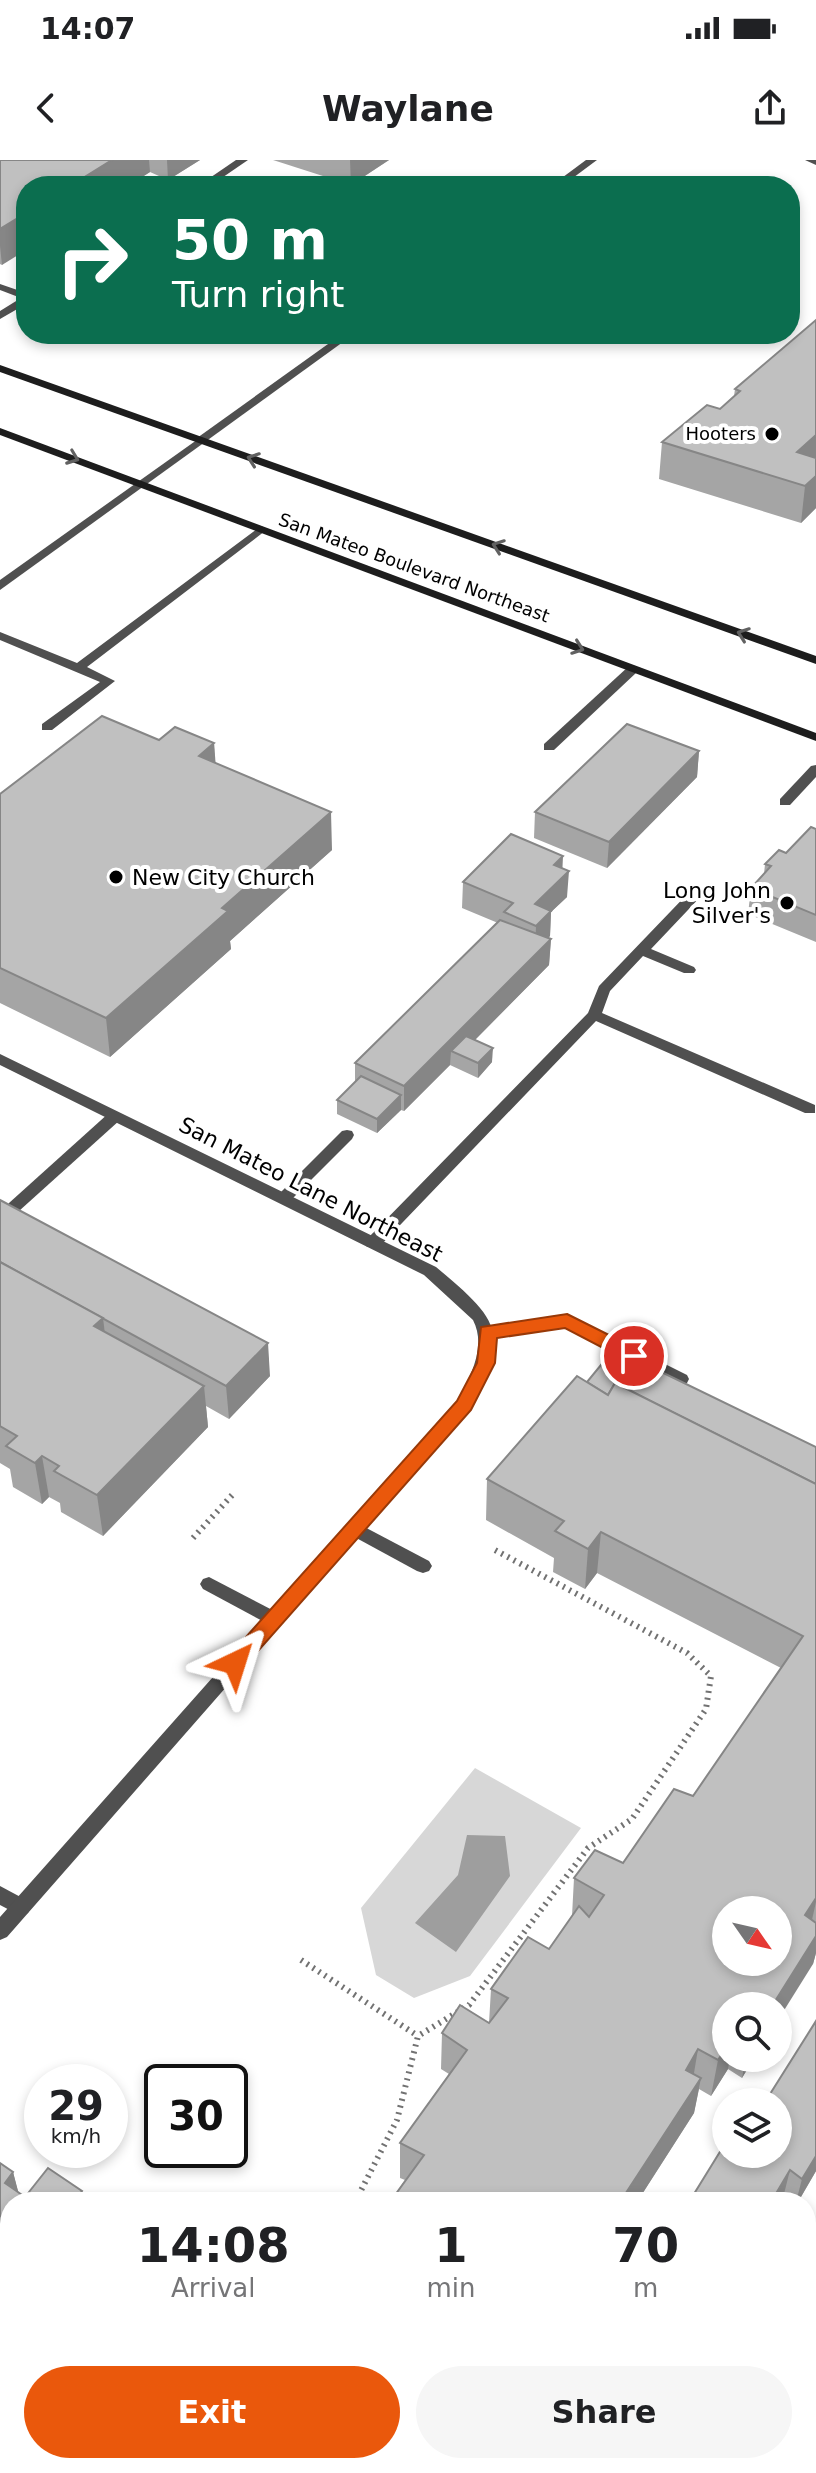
<!DOCTYPE html>
<style>
body{margin:0;font-family:"DejaVu Sans",sans-serif;background:#f6f6f6;color:#202124;height:100vh;display:flex;flex-direction:column;font-size:30px;white-space:nowrap}
*{box-sizing:border-box;margin:0}
p{font-size:26px;color:#757577}
.icon{flex:none;width:44px;height:44px;fill:none;stroke:currentColor;stroke-width:2;stroke-linecap:round;stroke-linejoin:round}
.map{position:relative;flex:1;overflow:hidden}
.sheet{position:absolute;left:0px;top:2032px;width:816px;height:282px;display:flex;flex-direction:column;background:#fff;border-radius:32px 32px 0 0;box-shadow:0 4px 12px #0003}
.sheet>*{flex:none}
.banner{position:absolute;left:16px;top:16px;width:784px;height:168px;border-radius:32px;box-shadow:0 4px 12px #0003;background:#0b6e4f;color:#fff;overflow:hidden}
.needle{width:52px;rotate:124deg}
.controls{position:absolute;left:712px;top:1736px;display:grid;gap:16px}
.controls a{display:grid;place-items:center;width:80px;height:80px;border-radius:50%;background:#fff;box-shadow:0 4px 12px #0003;font-size:40px}
.speed{position:absolute;left:24px;top:1904px;display:flex;gap:16px;font-size:40px;font-weight:700;text-align:center}
.speed>*{display:grid;place-content:center;width:104px;height:104px;border-radius:50%;background:#fff;box-shadow:0 4px 12px #0003;line-height:1}
.speed small{font-size:20px;font-weight:400}
.speed .limit{border:4px solid #111;border-radius:12px;background:#fff;color:#111}
.pin{position:absolute;display:grid;place-items:center;width:68px;height:68px;color:#fff;margin:-34px;border:4px solid #fff;border-radius:50%;box-shadow:0 2px 8px #0007}
.me{position:absolute;width:88px;margin:-44px;rotate:41deg;stroke-linejoin:round;filter:drop-shadow(0 0 6px #0008)}
.turn{display:flex;align-items:center;gap:28px;height:168px;padding:0 24px;font-size:36px}
.turn .icon{width:104px;height:104px;stroke-width:2.5}
.turn b{display:block;font-size:56px;line-height:68px}
.eta{display:flex;justify-content:space-evenly;align-items:center;height:136px;text-align:center}
.eta b{font-size:48px;font-weight:600;line-height:56px}
.primary-button{display:flex;gap:16px;margin-top:auto;padding:16px 24px}
.primary-button a{flex:1;height:92px;border-radius:48px;background:#ea580c;color:#fff;font-size:32px;font-weight:600;line-height:92px;text-align:center}
.primary-button a+a{background:#f6f6f6;color:#202124}
.status{display:flex;justify-content:space-between;align-items:center;height:56px;padding:0 40px;background:#fff;direction:ltr}
.status svg{height:22px;fill:currentColor}
header{display:flex;justify-content:space-between;align-items:center;height:104px;padding:0 24px;background:#fff;font-size:36px;font-weight:600}
.map>svg:first-child{display:block}
.green{fill:#d7d7d7}
.water{fill:#9e9e9e}
.lines{fill:none;stroke-linecap:round;stroke-linejoin:round}
.path{stroke:#727272;stroke-width:6;stroke-dasharray:2 5;stroke-linecap:butt}
.service{fill:#505050;fill-rule:evenodd}
.minor{fill:#505050;fill-rule:evenodd}
.secondary{fill:#1d1d1d;fill-rule:evenodd}
.wall{fill:#a5a5a5}
.shaded-wall{fill:#868686}
.building{fill:#c0c0c0;stroke:#868686;stroke-width:2;fill-rule:evenodd}
.oneway{stroke:#616161}
.route{fill:#ea580c;stroke:#983908;stroke-width:2}
.poi-dot{fill:#000;stroke:#fff;stroke-width:3}
.labels{text-anchor:middle;stroke-width:8;stroke-linejoin:round;paint-order:stroke}
.far-poi-label{font-size:18px;fill:#000;stroke:#fff;text-anchor:end}
.far-street-label{font-size:18px;fill:#000;stroke:#fff}
.poi-label{font-size:22px;fill:#000;stroke:#fff;text-anchor:start}
.street-label{font-size:22px;fill:#000;stroke:#fff}
</style>
<div class="status"><b>14:07</b><svg viewBox="0 0 49 12"><path d="M0 12V9h3v3zM5 12V6h3v6zM10 12V3h3v9zM15 12V0h3v12zM26 1h20v11H26zM47 4h2v5h-2z"/></svg></div>
<header><svg class="icon" aria-label="back" viewBox="0 0 24 24"><path d="M15 5l-7 7 7 7"/></svg>Waylane<svg class="icon" aria-label="share" viewBox="0 0 24 24"><path d="M12 15V3M7 8l5-5 5 5M5 13v7h14v-7"/></svg></header>
<div class="map">
<svg width="816" height="2313" viewBox="0 0 816 2313">
<rect width="100%" height="100%" fill="#fff"/>
<polygon class="green" points="475,1608 581,1668 470,1816 414,1838 376,1815 361,1748"/>
<polygon class="water" points="467,1675 505,1676 510,1716 456,1792 415,1763 458,1715"/>
<g class="lines">
<g class="path">
<polyline points="193,1378 234,1333"/>
<polyline points="301,1800 418,1876"/>
<polyline points="92,2039 96,2042"/>
<polyline points="355,2042 397,1960 418,1876 469,1845 588,1688 632,1659 706,1549 711,1516 687,1493 493,1389"/>
</g>
<g class="service">
<polygon points="236,0 248,0 210,26 198,26"/>
<polygon points="586,0 597,0 562,26 551,26"/>
<polygon points="805,0 816,0 816,5"/>
<polygon points="0,124 26,133 26,144 0,159 0,151 21,138 0,130"/>
<polygon points="342,174 354,174 205,282 197,282 197,278"/>
<polygon points="261,366 267,369 265,371 87,507 115,521 52,570 42,570 42,564 100,522 0,480 0,472 77,503"/>
<polygon points="633,505 639,509 637,512 554,590 544,590 544,584 629,506"/>
<polygon points="816,605 816,617 790,645 780,645 780,639 811,606"/>
<polygon points="700,725 705,726 705,732 651,789 694,807 696,810 694,813 684,813 643,796 610,831 602,853 815,945 815,953 805,953 596,861 379,1087 367,1087 365,1083 367,1079 588,853 599,826 695,726"/>
<polygon points="115,951 122,956 120,960 19,1051 9,1051 6,1047 9,1043 110,952"/>
<polygon points="347,970 352,971 354,975 352,979 289,1042 279,1042 276,1038 279,1034 342,971"/>
<polygon points="567,1155 687,1215 689,1219 687,1223 675,1223 565,1167 488,1178 480,1172 488,1166"/>
<polygon points="355,1362 429,1401 432,1406 429,1411 423,1413 417,1411 349,1374 346,1369 349,1364"/>
<polygon points="209,1417 280,1454 283,1459 280,1464 274,1466 268,1464 203,1429 200,1424 203,1419"/>
<polygon points="0,1726 28,1741 31,1747 28,1753 21,1756 0,1745"/>
</g>
<g class="minor">
<polygon points="201,277 207,280 205,282 0,430 0,420"/>
<path d="M0,894L436,1107C499,1160 511,1172 470,1249L7,1777L0,1780V1757L458,1241C470,1216 487,1187 473,1160L424,1115L0,905Z"/>
</g>
<g class="secondary">
<polygon points="0,205 816,496 816,504 0,212"/>
<polygon points="0,268 816,573 816,581 0,275"/>
</g>
</g>
<g class="wall">
<polygon points="0,0 200,0 168,20 150,12 128,26 26,26 2,105 0,104"/>
<polygon points="273,0 389,0 351,25"/>
<polygon points="816,160 816,348 801,363 659,319 662,282 720,249 734,236 735,229"/>
<polygon points="159,580 214,583 215,603 332,690 230,781 231,789 110,897 0,843 0,634"/>
<polygon points="699,591 697,617 607,708 534,678 535,652"/>
<polygon points="816,669 816,782 748,754 751,728 764,714 765,704 786,693"/>
<polygon points="563,708 567,737 551,752 550,776 548,778 551,779 549,805 475,880 492,902 478,918 450,905 404,951 401,950 377,973 337,954 337,940 355,922 355,903 498,763 462,748 463,722"/>
<polygon points="0,1040 270,1216 229,1259 206,1246 208,1267 103,1376 61,1352 60,1343 49,1337 42,1344 13,1327 10,1309 0,1303"/>
<polygon points="587,1222 816,1287 816,1793 813,1804 726,1846 726,1898 754,1898 742,1918 728,1909 711,1936 699,1929 694,1953 637,2042 390,2042 405,2020 400,2018 400,1983 449,1914 441,1909 442,1873 489,1863 491,1829 549,1789 572,1756 574,1718 623,1703 693,1636 781,1508 597,1413 585,1429 553,1412 554,1398 486,1360 487,1319"/>
<polygon points="726,1982 816,2011 798,2042 790,2042 783,2038 781,2042 689,2042"/>
<polygon points="0,2003 13,2012 18,2032 25,2037 82,2031 10,2042 10,2304 439,2304 452,2313 0,2313"/>
<polygon points="443,2304 480,2304 474,2313 456,2313"/>
</g>
<g class="shaded-wall">
<polygon points="112,0 149,0 150,12 128,26 70,26"/>
<polygon points="167,0 200,0 168,20"/>
<polygon points="350,0 389,0 351,25"/>
<polygon points="26,53 26,90 2,105 0,86 0,69"/>
<polygon points="816,275 816,307 797,292"/>
<polygon points="816,316 816,348 801,363 805,326"/>
<polygon points="214,583 217,621 199,596"/>
<polygon points="699,591 697,617 607,708 609,682"/>
<polygon points="331,652 332,690 230,781 231,789 110,897 106,858 222,748"/>
<polygon points="563,696 562,718 569,711 567,737 551,752 550,776 535,792 536,766 535,744 554,705"/>
<polygon points="551,779 549,805 460,895 451,891 450,905 404,951 404,926"/>
<polygon points="493,888 492,902 478,918 478,903"/>
<polygon points="401,935 401,950 377,973 377,959"/>
<polygon points="103,1158 108,1199 94,1166"/>
<polygon points="268,1183 270,1216 229,1259 226,1226"/>
<polygon points="204,1226 208,1267 103,1376 97,1335"/>
<polygon points="42,1296 49,1337 42,1344 35,1303"/>
<polygon points="601,1372 597,1413 585,1429 588,1389"/>
<polygon points="816,1738 816,1742 809,1773 805,1755"/>
<polygon points="816,1776 816,1793 813,1804 778,1860 778,1846 772,1846"/>
<polygon points="726,1888 726,1898 730,1898 728,1909 711,1936 718,1900"/>
<polygon points="698,1889 692,1925 686,1910"/>
<polygon points="746,1898 754,1898 742,1918"/>
<polygon points="701,1918 694,1953 637,2042 620,2042"/>
<polygon points="816,1996 816,2011 798,2042 796,2042 802,2019"/>
<polygon points="790,2010 783,2038 781,2042 771,2042"/>
<polygon points="13,2012 21,2042 5,2023"/>
<polygon points="82,2031 84,2042 74,2042"/>
<polygon points="470,2304 480,2304 474,2313 469,2313"/>
<polygon points="613,2304 623,2304 618,2313 608,2313"/>
</g>
<g class="building">
<polygon points="0,0 112,0 70,26 26,26 26,53 0,69"/>
<polygon points="816,160 816,275 797,292 816,298 816,316 805,326 662,282 707,245 720,249 740,231 735,229"/>
<polygon points="102,556 159,580 175,567 214,583 199,596 331,652 222,748 228,751 106,858 0,808 0,634"/>
<polygon points="627,564 699,591 609,682 535,652"/>
<polygon points="811,667 816,669 816,755 751,728 771,706 765,704 779,690 786,693"/>
<polygon points="511,674 563,696 554,705 569,711 535,744 551,751 536,766 504,752 513,743 463,722"/>
<polygon points="500,760 551,779 404,926 355,903"/>
<polygon points="466,876 493,888 478,903 451,891"/>
<polygon points="361,916 401,935 377,959 337,940"/>
<polygon points="0,1040 268,1183 226,1226 0,1102"/>
<polygon points="0,1102 103,1158 94,1166 204,1226 97,1335 54,1311 59,1306 42,1296 35,1303 6,1286 17,1276 0,1266"/>
<polygon points="614,1189 816,1287 816,1324 615,1223 608,1235 587,1222"/>
<path d="M577,1216L608,1235L615,1223L816,1324V1738L805,1755L816,1763V1776L772,1846H726V1888L718,1900L698,1889L686,1910L701,1918L620,2042H600L597,2040V2042H390L424,1995L400,1983L467,1890L442,1873L460,1845L489,1863L508,1838L491,1829L528,1777L549,1789L579,1746L589,1757L604,1735L574,1718L595,1690L623,1703L674,1629L693,1636L803,1476L601,1372L588,1389L555,1371L564,1361L487,1319ZM726,1750H778V1802H726Z"/>
<polygon points="816,1861 816,1996 802,2019 790,2010 771,2042 689,2042 726,1982 726,1994 778,1994 778,1942 765,1942"/>
<polygon points="0,2003 13,2012 5,2023 25,2037 48,2008 82,2031 74,2042 10,2042 10,2303 0,2295"/>
<polygon points="12,2304 439,2304 452,2313 24,2313"/>
<polygon points="525,2304 613,2304 608,2313 519,2313"/>
<polygon points="0,2305 10,2313 0,2313"/>
</g>
<defs><path id="oneway-chevron" d="M-2-3.5L2.5 0L-2 3.5" fill="none" stroke-width="1.6" stroke-linecap="round" stroke-linejoin="round" transform="scale(2)"/></defs>
<g class="oneway">
<use href="#oneway-chevron" transform="translate(73 298) rotate(21)"/>
<use href="#oneway-chevron" transform="translate(253 299) rotate(-160)"/>
<use href="#oneway-chevron" transform="translate(498 386) rotate(-160)"/>
<use href="#oneway-chevron" transform="translate(743 474) rotate(-160)"/>
<use href="#oneway-chevron" transform="translate(578 488) rotate(20)"/>
</g>
<polygon class="route" points="567,1154 641,1191 644,1196 641,1201 628,1201 565,1168 497,1178 495,1203 471,1250 242,1509 235,1512 228,1509 225,1503 228,1497 457,1241 477,1203 481,1167"/>
<g class="poi-dot">
<circle cx="772" cy="274" r="8"/>
<circle cx="116" cy="717" r="8"/>
<circle cx="787" cy="743" r="8"/>
</g>
<g class="labels">
<g class="far-poi-label">
<text x="756" y="280">Hooters</text>
</g>
<g class="far-street-label">
<text transform="translate(414 408) rotate(20)" y="6">San Mateo Boulevard Northeast</text>
</g>
<g class="poi-label">
<text x="132" y="725">New City Church</text>
<text x="771" y="738" text-anchor="end">Long John<tspan x="771" dy="25">Silver's</tspan></text>
</g>
<g class="street-label">
<text transform="translate(311 1029) rotate(27)" y="8">San Mateo Lane Northeast</text>
</g>
</g>
</svg>
<div class="controls">
<a><svg class="needle" viewBox="-14 -14 28 28"><path d="M0-13l5 13h-10z" fill="#e53935"/><path d="M0 13l5-13h-10z" fill="#757577"/></svg></a>
<a><svg class="icon" aria-label="search" viewBox="0 0 24 24"><circle cx="10" cy="10" r="6"/><path d="M15 15l6 6"/></svg></a>
<a><svg class="icon" aria-label="layers" viewBox="0 0 24 24"><path d="M12 4l9 5-9 5-9-5zM3 14l9 5 9-5"/></svg></a>
</div>
<div class="speed"><div>29<small>km/h</small></div><div class="limit">30</div></div>
<div class="pin" style="left:634px;top:1196px;background:#d93025"><svg class="icon" aria-label="arrive" viewBox="0 0 24 24"><path d="M6 21V4h12l-3 4 3 4H6"/></svg></div>
<svg class="me" style="left:235px;top:1503px" viewBox="-20 -20 40 40"><path d="M0-17L14 15 0 8-14 15z" fill="#ea580c" stroke="#fff" stroke-width="4"/></svg>
<div class="banner">
<div class="turn"><svg class="icon" aria-label="right" viewBox="0 0 24 24"><path d="M7 20v-9h11M14 6l5 5-5 5"/></svg><div><b>50 m</b>Turn right</div></div>
</div>
<section class="sheet">
<div class="eta">
<div><b>14:08</b><p>Arrival</p></div>
<div><b>1</b><p>min</p></div>
<div><b>70</b><p>m</p></div>
</div>
<div class="primary-button"><a>Exit</a><a>Share</a></div>
</section>
</div>
